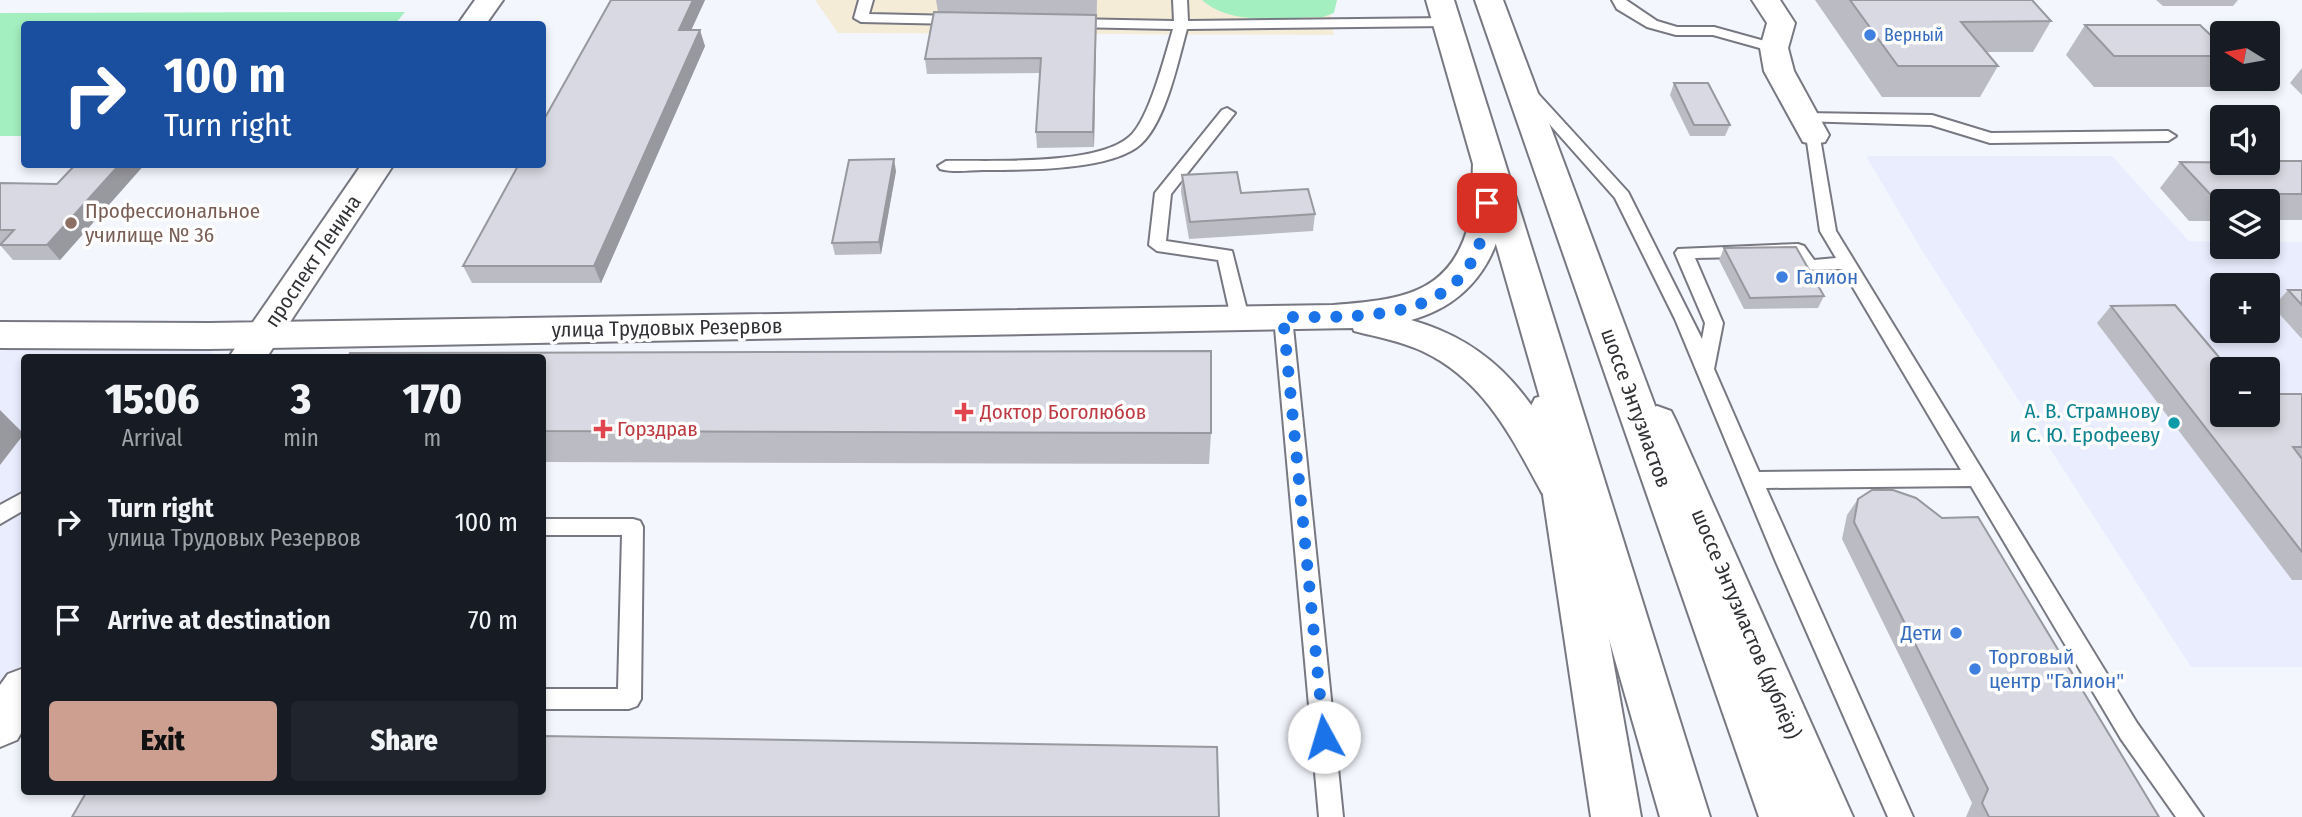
<!DOCTYPE html>
<meta charset="utf-8">
<style>
body{margin:0;font-family:"Fira Sans Condensed",sans-serif;background:#20242c;color:#f1f3f6;height:100vh;display:flex;flex-direction:column;font-size:26px;white-space:nowrap}
*{box-sizing:border-box;margin:0}
p{font-size:23px;color:#9ea1a6}
.icon{flex:none;width:38px;height:38px;fill:none;stroke:currentColor;stroke-width:2;stroke-linecap:round;stroke-linejoin:round}
.map{position:relative;flex:1;overflow:hidden}
.details{position:absolute;left:21px;top:354px;width:525px;height:441px;display:flex;flex-direction:column;background:#171b24;border-radius:7px;box-shadow:0 4px 10px #0003}
.details>*{flex:none}
.banner{position:absolute;left:21px;top:21px;width:525px;height:147px;border-radius:7px;box-shadow:0 4px 10px #0003;background:#1a4fa0;color:#fff;overflow:hidden}
.needle{width:46px;rotate:281deg}
.controls{position:absolute;left:2210px;top:21px;display:grid;gap:14px}
.controls a{display:grid;place-items:center;width:70px;height:70px;border-radius:7px;background:#171b24;box-shadow:0 4px 10px #0003;font-size:35px}
.pin{position:absolute;display:grid;place-items:center;width:60px;height:60px;color:#fff;margin:-30px;border-radius:14px;box-shadow:0 4px 10px #0006}
.me{position:absolute;width:77px;margin:-38px;rotate:354deg;stroke-linejoin:round;filter:drop-shadow(0 0 5px #0008)}
.turn{display:flex;align-items:center;gap:24px;height:147px;padding:0 28px;font-size:32px}
.turn .icon{width:91px;height:91px;stroke-width:2.5}
.turn b{display:block;font-size:49px;line-height:60px}
.eta{display:flex;justify-content:space-evenly;align-items:center;height:119px;text-align:center}
.eta b{font-size:42px;font-weight:800;line-height:49px}
.primary-button{display:flex;gap:14px;margin-top:auto;padding:14px 28px}
.primary-button a{flex:1;height:80px;border-radius:7px;background:#cc9f91;color:#111;font-size:28px;font-weight:800;line-height:80px;text-align:center}
.primary-button a+a{background:#20242c;color:#f1f3f6}
ul{padding:0;list-style:none}
li{display:flex;align-items:center;gap:21px;height:98px;padding:0 28px}
li div{flex:1}
li b{display:block;font-size:26px}
li em{font-style:normal}
.map>svg:first-child{display:block}
.built{fill:#eaedfe;fill-rule:evenodd}
.medical{fill:#f5ecd7}
.green{fill:#a3efbf}
.lines{fill:none;stroke-linecap:round;stroke-linejoin:round}
.service-casing{stroke:#777881;stroke-width:4}
.minor-casing{stroke:#777881;stroke-width:4}
.secondary-casing{stroke:#777881;stroke-width:4}
.primary-casing{stroke:#777881;stroke-width:4}
.trunk-casing{stroke:#777881;stroke-width:4}
.service{fill:#fff;fill-rule:evenodd}
.minor{fill:#fff;fill-rule:evenodd}
.secondary{fill:#fff;fill-rule:evenodd}
.primary{fill:#fff;fill-rule:evenodd}
.trunk{fill:#fff;fill-rule:evenodd}
.wall{fill:#bbbbc3}
.shaded-wall{fill:#98989f}
.building{fill:#d9d9e3;stroke:#98989f;stroke-width:2}
.route{stroke:#1a73e8;stroke-width:12;stroke-dasharray:0 21.6}
.shop-dot{fill:#3f7fe0;stroke:#fff;stroke-width:2.5}
.education-dot{fill:#8d6e63;stroke:#fff;stroke-width:2.5}
.health-dot{fill:#e0444e;stroke:#fff;stroke-width:2.5}
.culture-dot{fill:#0f9aa8;stroke:#fff;stroke-width:2.5}
.labels{text-anchor:middle;stroke-width:7;stroke-linejoin:round;paint-order:stroke}
.far-shop-label{font-size:18px;fill:#366cbe;stroke:#fff;text-anchor:start}
.education-label{font-size:21px;fill:#785e54;stroke:#fff;text-anchor:start}
.street-label{font-size:21px;fill:#313235;stroke:#fff}
.shop-label{font-size:21px;fill:#366cbe;stroke:#fff;text-anchor:start}
.culture-label{font-size:21px;fill:#0d838f;stroke:#fff;text-anchor:end}
.health-label{font-size:21px;fill:#be3a42;stroke:#fff;text-anchor:start}
</style>
<div class="map">
<svg width="2302" height="817" viewBox="0 0 2302 817">
<rect width="100%" height="100%" fill="#f4f6fe"/>
<g class="built">
<path d="M1866,156H2112L2189,241L2222,242V247H2268V242H2302V667H2191L1921,249ZM2222,285H2268V331H2222ZM2222,369H2268V415H2222Z"/>
<polygon points="18,345 180,345 211,352 214,357 24,357 24,659 0,695 0,351"/>
</g>
<polygon class="medical" points="815,0 1328,0 1334,35 838,33"/>
<g class="green">
<path d="M1202,0H1337L1334,13L1323,17C1285,17 1232,27 1202,0Z"/>
<polygon points="405,12 395,24 24,24 24,136 0,136 0,13"/>
</g>
<g class="lines">
<defs>
<g id="service">
<polygon points="859,0 873,0 869,14 956,16 963,20 956,24 861,22 854,18"/>
<path d="M1173,0H1187L1188,21L1447,18L1454,22L1447,26L1187,29C1178,61 1166,121 1141,144C1112,171 1022,170 983,170C970,170 954,173 940,169L938,166L946,161C990,160 1096,166 1129,137C1149,121 1165,55 1173,29L1070,27L1063,23L1070,19L1174,21Z"/>
<polygon points="1612,0 1626,0 1657,21 1677,27 1714,27 1779,45 1781,48 1774,52 1713,35 1676,35 1647,27 1617,9"/>
<path d="M1526,85L1531,86L1628,192L1702,339L1705,323L1675,253L1678,249L1798,244L1804,246L1814,260L1836,258L1820,231L1806,135L1809,132H1819L1836,231L2137,723L2203,817H2176L2121,739L1971,486L1766,488L1913,817H1888L1776,562L1675,319L1615,198L1521,92L1519,89L1521,86ZM1793,256L1803,270L1842,269L1961,470L1759,472L1714,369L1723,323L1695,258Z"/>
<polygon points="1227,108 1235,113 1171,194 1166,241 1232,251 1249,318 1246,322 1234,322 1231,318 1218,260 1157,251 1149,245 1155,193 1222,110"/>
<polygon points="1805,113 1932,115 1991,133 2168,131 2176,136 2168,141 1990,143 1931,125 1800,121 1797,118"/>
<polygon points="1283,311 1289,313 1292,317 1343,817 1319,817 1274,317 1277,313"/>
<polygon points="24,492 24,510 0,524 0,505"/>
<polygon points="542,519 633,519 640,521 643,527 641,699 637,706 629,709 542,709 542,689 618,689 622,535 542,535"/>
</g>
<g id="minor">
<polygon points="1752,0 1780,0 1795,23 1788,48 1794,71 1829,135 1825,142 1814,144 1803,142 1764,71 1760,48 1767,23"/>
<path d="M1489,153L1500,156L1505,163C1504,182 1507,204 1502,223C1491,273 1459,307 1411,320C1500,345 1536,404 1576,482L1570,493L1556,498L1542,493C1511,436 1484,380 1422,351C1400,341 1377,337 1354,331L1353,328L209,349L0,348V322L209,323L1333,305C1397,300 1451,296 1469,223C1474,204 1472,182 1473,163L1478,156Z"/>
</g>
<g id="secondary">
<polygon points="475,0 503,0 486,24 458,24"/>
<polygon points="362,164 394,164 267,357 229,357"/>
<polygon points="1549,394 1563,398 1568,408 1641,817 1591,817 1530,408 1535,398"/>
<polygon points="24,668 24,728 17,740 0,747 0,685 8,674"/>
</g>
<polygon id="primary" points="1657,406 1671,411 1676,421 1853,817 1803,817 1638,421 1643,411"/>
<g id="trunk">
<polygon points="1426,0 1454,0 1710,817 1660,817"/>
<polygon points="1475,0 1503,0 1809,817 1759,817"/>
</g>
</defs>
<use href="#service" class="service-casing"/>
<use href="#minor" class="minor-casing"/>
<use href="#secondary" class="secondary-casing"/>
<use href="#primary" class="primary-casing"/>
<use href="#trunk" class="trunk-casing"/>
<use href="#service" class="service"/>
<use href="#minor" class="minor"/>
<use href="#secondary" class="secondary"/>
<use href="#primary" class="primary"/>
<use href="#trunk" class="trunk"/>
</g>
<g class="wall">
<polygon points="611,0 705,0 691,30 705,46 601,283 472,283 463,266"/>
<polygon points="936,0 1097,0 1094,147 1037,148 1036,132 1040,73 927,74 925,59 938,12"/>
<polygon points="1815,0 2032,0 2051,21 2033,52 1987,52 1998,66 1980,97 1882,97"/>
<polygon points="2156,0 2238,0 2233,6 2163,6"/>
<polygon points="2085,25 2222,46 2222,69 2210,87 2094,87 2066,55"/>
<polygon points="2302,68 2302,95 2290,83"/>
<polygon points="1674,83 1730,125 1725,136 1690,136 1670,95"/>
<polygon points="2302,161 2302,220 2268,220 2268,201 2222,201 2222,221 2189,221 2160,188 2180,162"/>
<polygon points="76,164 145,164 60,260 13,260 0,245 0,183 57,184"/>
<polygon points="896,171 881,254 835,255 832,243"/>
<polygon points="1182,175 1315,214 1313,231 1189,239 1181,192"/>
<polygon points="1724,248 1824,296 1818,308 1744,309 1719,260"/>
<polygon points="2288,290 2302,290 2302,339 2273,307"/>
<polygon points="2111,306 2222,415 2302,394 2302,580 2292,580 2097,323"/>
<polygon points="542,357 1211,433 1209,464 542,462"/>
<polygon points="1858,499 2159,817 1966,817 1972,803 1842,539 1847,515"/>
</g>
<g class="shaded-wall">
<polygon points="693,0 705,0 684,46 679,30"/>
<polygon points="1096,15 1096,30 1094,147 1093,132"/>
<polygon points="700,30 705,46 601,283 594,266"/>
<polygon points="894,159 896,171 881,254 879,242"/>
<polygon points="120,164 145,164 60,260 47,245"/>
<polygon points="0,410 24,434 0,465"/>
</g>
<g class="building">
<polygon points="611,0 693,0 679,30 700,30 594,266 463,266 519,164 542,164 542,123"/>
<polygon points="1850,0 2032,0 2051,21 1961,22 1998,66 1898,66"/>
<polygon points="934,12 1096,15 1093,132 1036,132 1041,58 925,59"/>
<polygon points="2085,25 2200,25 2222,46 2222,56 2114,56"/>
<polygon points="1674,83 1708,83 1730,125 1694,125"/>
<polygon points="894,159 879,242 832,243 849,160"/>
<polygon points="2268,161 2302,161 2302,194 2210,194 2180,162 2268,163"/>
<polygon points="76,164 120,164 47,245 0,245 14,230 0,230 0,183 57,184"/>
<polygon points="1237,172 1241,193 1308,189 1315,214 1190,222 1182,175"/>
<polygon points="1796,247 1824,296 1750,298 1724,248"/>
<polygon points="2288,290 2302,290 2302,305"/>
<polygon points="2175,305 2229,369 2222,369 2222,415 2268,415 2268,394 2302,394 2302,447 2293,447 2302,459 2302,552 2111,306"/>
<polygon points="1211,351 1211,433 542,431 542,357 348,357 350,353"/>
<polygon points="1872,490 1893,490 1916,498 1942,518 1978,517 2159,817 1989,817 1982,803 1988,789 1854,522 1858,499"/>
<polygon points="542,736 1217,747 1219,817 72,817 87,791 542,791"/>
</g>
<g class="lines">
<path class="route" d="M1324,737L1283,317C1375,317 1480,323 1487,203"/>
</g>
<g class="shop-dot">
<circle cx="1870" cy="35" r="7"/>
<circle cx="1782" cy="277" r="7"/>
<circle cx="1956" cy="633" r="7"/>
<circle cx="1975" cy="669" r="7"/>
</g>
<circle class="education-dot" cx="71" cy="223" r="7"/>
<g class="health-dot">
<path d="M960.5 401.5h7v7h7v7h-7v7h-7v-7h-7v-7h7z"/>
<path d="M599.5 418.5h7v7h7v7h-7v7h-7v-7h-7v-7h7z"/>
</g>
<circle class="culture-dot" cx="2174" cy="423" r="7"/>
<g class="labels">
<g class="far-shop-label">
<text x="1884" y="41">Верный</text>
</g>
<g class="education-label">
<text x="85" y="218">Профессиональное<tspan x="85" dy="24">училище № 36</tspan></text>
</g>
<g class="street-label">
<text transform="translate(313 261) rotate(-56)" y="7">проспект Ленина</text>
<text transform="translate(667 328) rotate(-1)" y="7">улица Трудовых Резервов</text>
<text transform="translate(1636 408) rotate(70)" y="7">шоссе Энтузиастов</text>
<text transform="translate(1746 624) rotate(67)" y="7">шоссе Энтузиастов (дублёр)</text>
</g>
<g class="shop-label">
<text x="1796" y="284">Галион</text>
<text x="1942" y="640" text-anchor="end">Дети</text>
<text x="1989" y="664">Торговый<tspan x="1989" dy="24">центр "Галион"</tspan></text>
</g>
<g class="culture-label">
<text x="2160" y="418">А. В. Страмнову<tspan x="2160" dy="24">и С. Ю. Ерофееву</tspan></text>
</g>
<g class="health-label">
<text x="980" y="419">Доктор Боголюбов</text>
<text x="617" y="436">Горздрав</text>
</g>
</g>
</svg>
<div class="controls">
<a><svg class="needle" viewBox="-14 -14 28 28"><path d="M0-13l5 13h-10z" fill="#e53935"/><path d="M0 13l5-13h-10z" fill="#9ea1a6"/></svg></a>
<a><svg class="icon" aria-label="sound" viewBox="0 0 24 24"><path d="M4 9h4l5-4v14l-5-4H4zM17 9q2 3 0 6"/></svg></a>
<a><svg class="icon" aria-label="layers" viewBox="0 0 24 24"><path d="M12 4l9 5-9 5-9-5zM3 14l9 5 9-5"/></svg></a>
<a>+</a>
<a>−</a>
</div>
<div class="pin" style="left:1487px;top:203px;background:#d93025"><svg class="icon" aria-label="arrive" viewBox="0 0 24 24"><path d="M6 21V4h12l-3 4 3 4H6"/></svg></div>
<svg class="me" style="left:1324px;top:737px" viewBox="-20 -20 40 40"><circle r="19" fill="#fff"/><path d="M0-13L10 11 0 6-10 11z" fill="#1a73e8"/></svg>
<div class="banner">
<div class="turn"><svg class="icon" aria-label="right" viewBox="0 0 24 24"><path d="M7 20v-9h11M14 6l5 5-5 5"/></svg><div><b>100 m</b>Turn right</div></div>
</div>
<section class="details">
<div class="eta">
<div><b>15:06</b><p>Arrival</p></div>
<div><b>3</b><p>min</p></div>
<div><b>170</b><p>m</p></div>
</div>
<ul>
<li><svg class="icon" aria-label="right" viewBox="0 0 24 24"><path d="M7 20v-9h11M14 6l5 5-5 5"/></svg><div><b>Turn right</b><p>улица Трудовых Резервов</p></div><em>100 m</em></li>
<li><svg class="icon" aria-label="arrive" viewBox="0 0 24 24"><path d="M6 21V4h12l-3 4 3 4H6"/></svg><div><b>Arrive at destination</b></div><em>70 m</em></li>
</ul>
<div class="primary-button"><a>Exit</a><a>Share</a></div>
</section>
</div>
